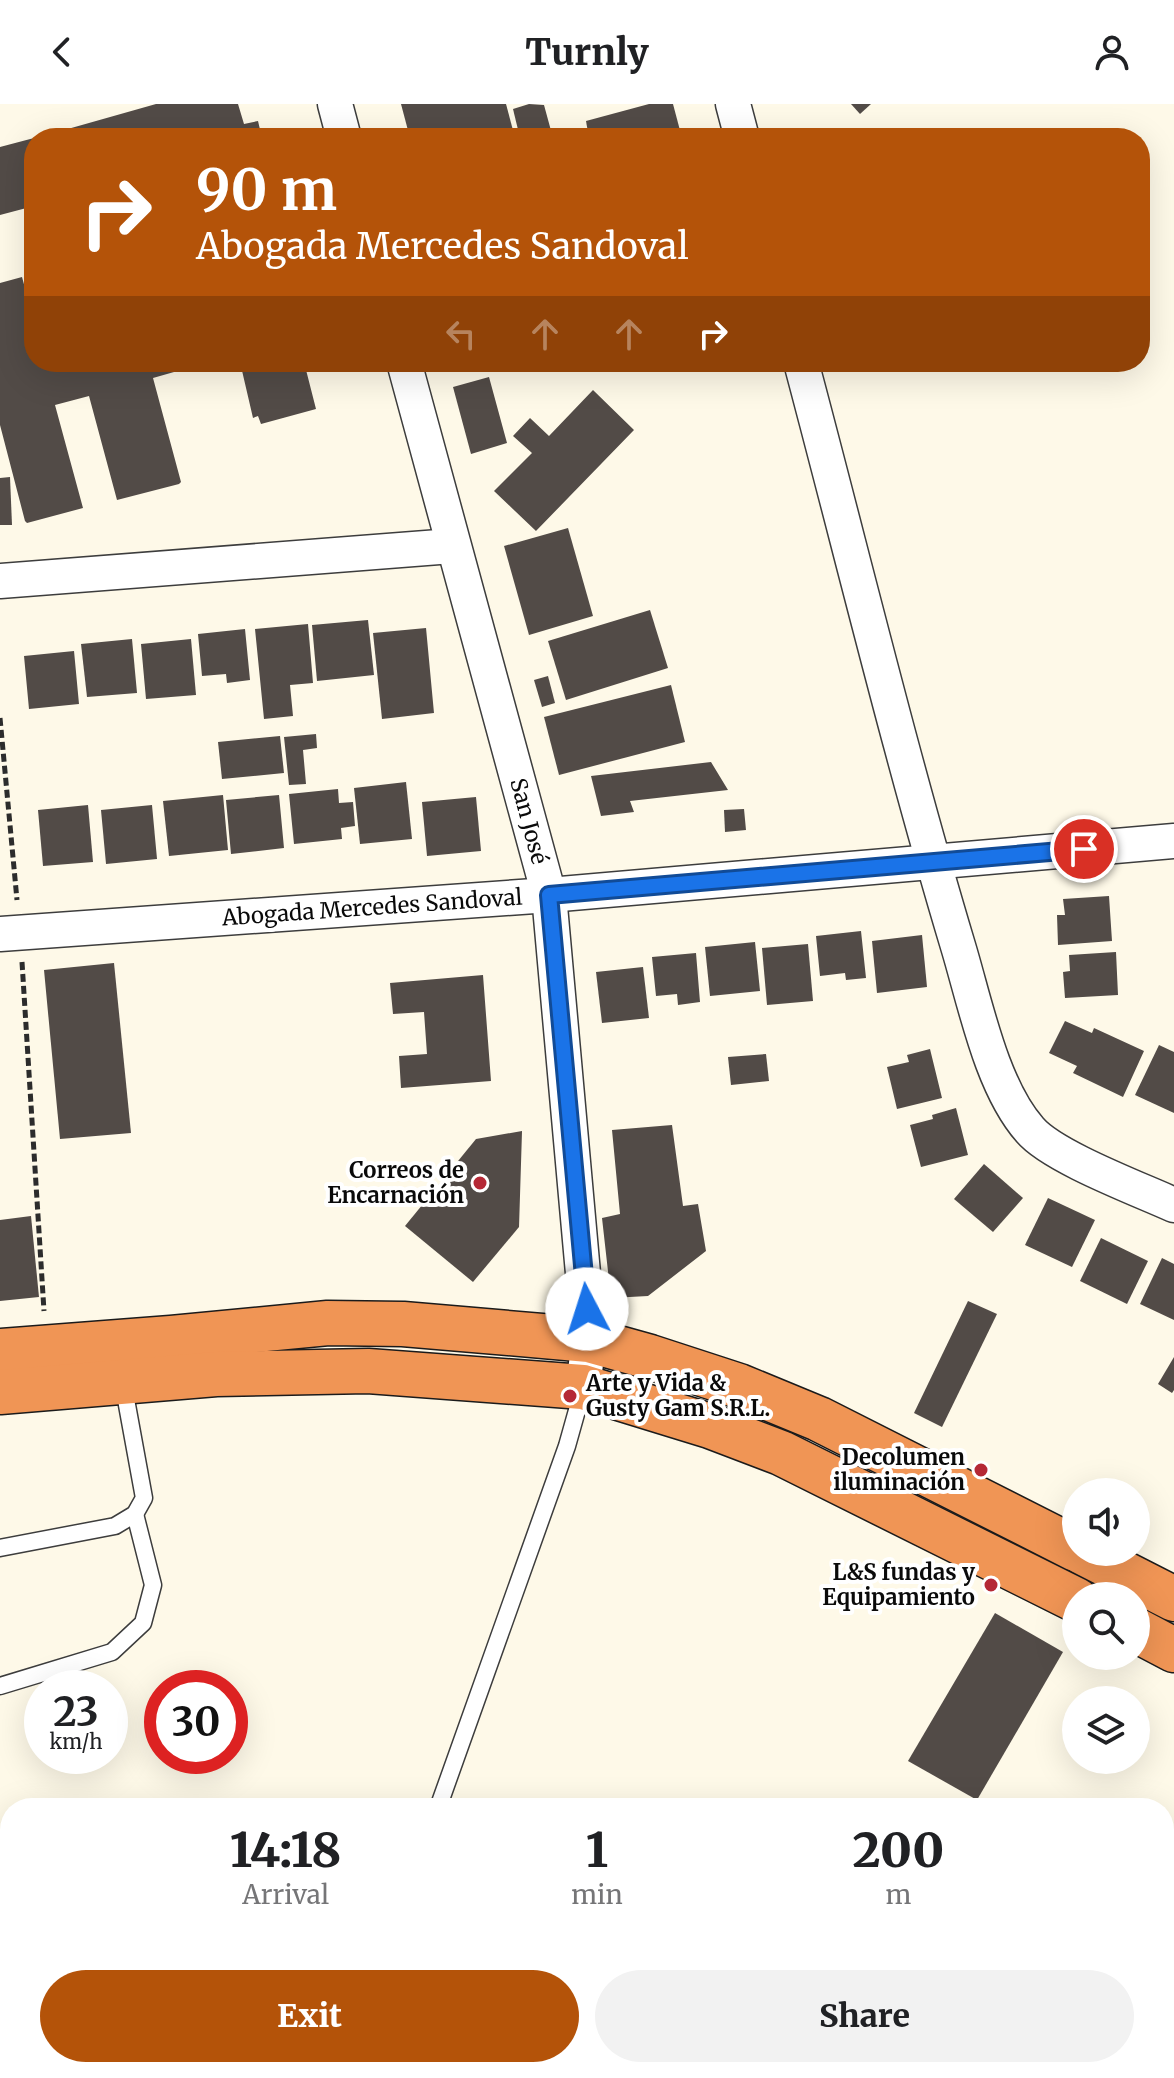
<!DOCTYPE html>
<meta charset="utf-8">
<style>
body{margin:0;font-family:Merriweather,serif;background:#f2f2f2;color:#202124;height:100vh;display:flex;flex-direction:column;font-size:30px;white-space:nowrap}
*{box-sizing:border-box;margin:0}
p{font-size:26px;color:#757577}
.icon{flex:none;width:44px;height:44px;fill:none;stroke:currentColor;stroke-width:2;stroke-linecap:round;stroke-linejoin:round}
.map{position:relative;flex:1;overflow:hidden}
.side{position:absolute;left:0px;top:1694px;width:1174px;height:280px;display:flex;flex-direction:column;background:#fff;border-radius:32px 32px 0 0;box-shadow:0 8px 32px #0002}
.side>*{flex:none}
.banner{position:absolute;left:24px;top:24px;width:1126px;height:244px;border-radius:32px;box-shadow:0 8px 32px #0002;background:#b45309;color:#fff;overflow:hidden}
.buttons{position:absolute;left:1062px;top:1374px;display:grid;gap:16px}
.buttons a{display:grid;place-items:center;width:88px;height:88px;border-radius:50%;background:#fff;box-shadow:0 8px 32px #0002;font-size:40px}
.speed{position:absolute;left:24px;top:1566px;display:flex;gap:16px;font-size:40px;font-weight:700;text-align:center}
.speed>*{display:grid;place-content:center;width:104px;height:104px;border-radius:50%;background:#fff;box-shadow:0 8px 32px #0002;line-height:1}
.speed small{font-size:20px;font-weight:400}
.speed .limit{border:12px solid #d22;background:#fff;color:#111}
.pin{position:absolute;display:grid;place-items:center;width:68px;height:68px;color:#fff;margin:-34px;border:4px solid #fff;border-radius:50%;box-shadow:0 2px 8px #0007}
.me{position:absolute;width:88px;margin:-44px;rotate:355deg;stroke-linejoin:round;filter:drop-shadow(0 0 6px #0008)}
.turn{display:flex;align-items:center;gap:28px;height:168px;padding:0 40px;font-size:36px}
.turn .icon{width:104px;height:104px;stroke-width:2.5}
.turn b{display:block;font-size:56px;line-height:68px}
.lanes{display:flex;align-items:center;height:76px;padding:0 40px;background:#0003;justify-content:center;gap:40px;direction:ltr}
.lanes .off{opacity:.35}
.eta{display:flex;justify-content:space-evenly;align-items:center;height:136px;text-align:center}
.eta b{font-size:48px;font-weight:800;line-height:56px}
.button{display:flex;gap:16px;margin-top:auto;padding:16px 40px}
.button a{flex:1;height:92px;border-radius:48px;background:#b45309;color:#fff;font-size:32px;font-weight:800;line-height:92px;text-align:center}
.button a+a{background:#f2f2f2;color:#202124}
header{display:flex;justify-content:space-between;align-items:center;height:104px;padding:0 40px;background:#fff;font-size:36px;font-weight:800}
.map>svg:first-child{display:block}
.building{fill:#524b47}
.lines{fill:none;stroke-linecap:round;stroke-linejoin:round}
.lane-casing{stroke:#3d3d3d;stroke-width:19}
.street-casing{stroke:#3d3d3d;stroke-width:37}
.highway-casing{stroke:#1b1b1b;stroke-width:47}
.path{stroke:#2c2c2c;stroke-width:5;stroke-dasharray:8 4;stroke-linecap:butt}
.lane{stroke:#fff;stroke-width:16}
.street{stroke:#fff;stroke-width:34}
.highway{stroke:#f09555;stroke-width:44}
.route-casing{stroke:#114b97;stroke-width:20}
.route{stroke:#1a73e8;stroke-width:14}
.poi-dot{fill:#b52835;stroke:#fff;stroke-width:3}
.labels{text-anchor:middle;stroke-width:8;stroke-linejoin:round;paint-order:stroke}
.street-label{font-size:22px;fill:#0a0a0a;stroke:#fff}
.poi-label{font-size:22px;font-weight:bold;fill:#0a0a0a;stroke:#fff;text-anchor:end}
</style>
<header><svg class="icon" aria-label="back" viewBox="0 0 24 24"><path d="M15 5l-7 7 7 7"/></svg>Turnly<svg class="icon" aria-label="person" viewBox="0 0 24 24"><circle cx="12" cy="8" r="4"/><path d="M4 21q1-7 8-7t8 7"/></svg></header>
<div class="map">
<svg width="1174" height="1974" viewBox="0 0 1174 1974">
<rect width="100%" height="100%" fill="#fef9e8"/>
<g class="building">
<polygon points="156,0 238,0 244,20 258,17 262,34 36,34"/>
<polygon points="401,0 506,0 515,34 410,34"/>
<polygon points="529,0 544,1 553,34 520,34 513,5"/>
<polygon points="649,0 673,0 682,34 589,34 586,17"/>
<polygon points="851,0 871,0 860,10"/>
<polygon points="34,34 34,102 0,111 0,43"/>
<polygon points="22,173 34,217 34,258 209,258 153,274 181,378 179,380 117,396 89,292 55,301 83,404 27,419 25,417 0,321 0,179"/>
<polygon points="240,258 304,258 316,305 261,320 258,312 253,314"/>
<polygon points="489,273 507,339 471,350 453,283"/>
<polygon points="593,286 634,326 536,427 494,387 532,349 513,332 530,314 549,332"/>
<polygon points="10,373 12,421 0,421 0,374"/>
<polygon points="568,424 593,512 529,531 504,442"/>
<polygon points="650,506 668,564 566,596 548,537"/>
<polygon points="368,516 374,571 317,577 312,521"/>
<polygon points="308,520 313,579 290,581 293,612 264,615 255,525"/>
<polygon points="426,524 434,609 382,615 373,529"/>
<polygon points="245,525 250,576 227,579 226,570 202,572 198,530"/>
<polygon points="132,535 137,589 87,593 81,540"/>
<polygon points="191,535 196,591 146,595 141,540"/>
<polygon points="74,547 79,600 29,605 24,552"/>
<polygon points="548,572 555,599 542,603 534,576"/>
<polygon points="671,581 685,638 559,671 544,613"/>
<polygon points="316,630 317,644 303,646 306,680 289,681 284,633"/>
<polygon points="280,632 284,669 222,675 218,638"/>
<polygon points="711,658 728,686 630,697 634,708 601,712 591,672"/>
<polygon points="406,678 412,735 360,740 354,684"/>
<polygon points="338,685 339,699 353,698 355,722 341,724 342,735 294,740 289,690"/>
<polygon points="223,691 228,746 169,752 163,697"/>
<polygon points="279,691 284,744 231,750 226,696"/>
<polygon points="476,693 481,747 427,752 422,698"/>
<polygon points="88,701 93,758 43,762 38,706"/>
<polygon points="152,701 157,755 106,760 101,706"/>
<polygon points="744,705 746,726 725,728 724,706"/>
<polygon points="1109,792 1112,837 1058,841 1057,811 1065,811 1063,795"/>
<polygon points="861,827 866,874 846,876 845,869 820,872 816,832"/>
<polygon points="922,831 927,883 877,889 872,837"/>
<polygon points="755,838 760,887 710,892 705,843"/>
<polygon points="808,840 813,897 767,901 762,844"/>
<polygon points="1116,848 1118,891 1065,894 1063,868 1070,867 1069,851"/>
<polygon points="696,849 700,898 678,901 677,890 656,892 652,853"/>
<polygon points="114,859 131,1029 60,1035 44,866"/>
<polygon points="643,863 649,914 602,919 596,868"/>
<polygon points="483,871 491,977 401,984 399,952 427,950 424,908 393,910 390,879"/>
<polygon points="1065,917 1092,929 1094,924 1144,947 1123,993 1073,969 1077,962 1049,949"/>
<polygon points="1159,941 1174,948 1174,1009 1135,991"/>
<polygon points="930,945 942,994 897,1005 887,963 909,958 907,951"/>
<polygon points="766,950 769,977 731,981 728,953"/>
<polygon points="956,1004 968,1051 921,1063 910,1021 933,1015 932,1011"/>
<polygon points="672,1021 683,1102 698,1100 706,1147 648,1192 611,1194 602,1114 620,1110 612,1026"/>
<polygon points="522,1027 519,1123 473,1178 405,1122 476,1035"/>
<polygon points="984,1060 1023,1094 993,1128 954,1095"/>
<polygon points="1048,1094 1095,1116 1072,1163 1025,1141"/>
<polygon points="31,1112 39,1193 0,1197 0,1116"/>
<polygon points="1101,1134 1148,1157 1127,1200 1080,1177"/>
<polygon points="1162,1154 1174,1160 1174,1216 1140,1200"/>
<polygon points="968,1197 997,1210 942,1323 914,1309"/>
<polygon points="1174,1253 1174,1286 1172,1289 1158,1280"/>
<polygon points="995,1509 1063,1548 977,1696 908,1657"/>
</g>
<g class="lines">
<defs>
<g id="lane">
<polyline points="0,1444 115,1422 135,1410 144,1394 123,1279"/>
<polyline points="0,1582 112,1548 143,1519 153,1481 135,1410"/>
<polyline points="438,1704 567,1342 583,1285"/>
<polyline points="342,1974 346,1964"/>
</g>
<g id="street">
<polyline points="335,0 344,34"/>
<polyline points="733,0 742,34"/>
<polyline points="404,258 549,791 589,1236 583,1283"/>
<path d="M801,258C853,453 900,649 958,842C975,898 991,982 1030,1026C1053,1053 1139,1085 1174,1101"/>
<polyline points="0,477 452,442"/>
<polyline points="0,830 549,791 1174,737"/>
</g>
<g id="highway">
<polyline points="0,1247 171,1234 328,1219 403,1220 589,1236 650,1253 739,1282 819,1315 1076,1445"/>
<polyline points="0,1288 216,1270 368,1267 583,1283 710,1322 781,1349 1076,1496"/>
<polyline points="1082,1448 1174,1495"/>
<polyline points="1136,1526 1174,1546"/>
</g>
</defs>
<use href="#lane" class="lane-casing"/>
<use href="#street" class="street-casing"/>
<use href="#highway" class="highway-casing"/>
<g class="path">
<polyline points="0,614 17,796"/>
<polyline points="22,858 44,1207"/>
</g>
<use href="#lane" class="lane"/>
<use href="#street" class="street"/>
<use href="#highway" class="highway"/>
</g>
<g class="lines">
<defs>
<polyline id="route" points="587,1205 549,791 1084,745"/>
</defs>
<use href="#route" class="route-casing"/>
<use href="#route" class="route"/>
</g>
<g class="poi-dot">
<circle cx="480" cy="1079" r="8"/>
<circle cx="570" cy="1292" r="8"/>
<circle cx="981" cy="1366" r="8"/>
<circle cx="991" cy="1481" r="8"/>
</g>
<g class="labels">
<g class="street-label">
<text transform="translate(529 717) rotate(75)" y="8">San José</text>
<text transform="translate(372 803) rotate(-4)" y="8">Abogada Mercedes Sandoval</text>
</g>
<g class="poi-label">
<text x="464" y="1074">Correos de<tspan x="464" dy="25">Encarnación</tspan></text>
<text x="586" y="1287" text-anchor="start">Arte y Vida &amp;<tspan x="586" dy="25">Gusty Gam S.R.L.</tspan></text>
<text x="965" y="1361">Decolumen<tspan x="965" dy="25">iluminación</tspan></text>
<text x="975" y="1476">L&amp;S fundas y<tspan x="975" dy="25">Equipamiento</tspan></text>
</g>
</g>
</svg>
<div class="buttons">
<a><svg class="icon" aria-label="sound" viewBox="0 0 24 24"><path d="M4 9h4l5-4v14l-5-4H4zM17 9q2 3 0 6"/></svg></a>
<a><svg class="icon" aria-label="search" viewBox="0 0 24 24"><circle cx="10" cy="10" r="6"/><path d="M15 15l6 6"/></svg></a>
<a><svg class="icon" aria-label="layers" viewBox="0 0 24 24"><path d="M12 4l9 5-9 5-9-5zM3 14l9 5 9-5"/></svg></a>
</div>
<div class="speed"><div>23<small>km/h</small></div><div class="limit">30</div></div>
<div class="pin" style="left:1084px;top:745px;background:#d93025"><svg class="icon" aria-label="arrive" viewBox="0 0 24 24"><path d="M6 21V4h12l-3 4 3 4H6"/></svg></div>
<svg class="me" style="left:587px;top:1205px" viewBox="-20 -20 40 40"><circle r="19" fill="#fff"/><path d="M0-13L10 11 0 6-10 11z" fill="#1a73e8"/></svg>
<div class="banner">
<div class="turn"><svg class="icon" aria-label="right" viewBox="0 0 24 24"><path d="M7 20v-9h11M14 6l5 5-5 5"/></svg><div><b>90 m</b>Abogada Mercedes Sandoval</div></div>
<div class="lanes"><svg class="icon off" aria-label="left" viewBox="0 0 24 24"><path d="M17 20v-9H6M10 6l-5 5 5 5"/></svg><svg class="icon off" aria-label="ahead" viewBox="0 0 24 24"><path d="M12 20V5M6 11l6-6 6 6"/></svg><svg class="icon off" aria-label="ahead" viewBox="0 0 24 24"><path d="M12 20V5M6 11l6-6 6 6"/></svg><svg class="icon" aria-label="right" viewBox="0 0 24 24"><path d="M7 20v-9h11M14 6l5 5-5 5"/></svg></div>
</div>
<section class="side">
<div class="eta">
<div><b>14:18</b><p>Arrival</p></div>
<div><b>1</b><p>min</p></div>
<div><b>200</b><p>m</p></div>
</div>
<div class="button"><a>Exit</a><a>Share</a></div>
</section>
</div>
